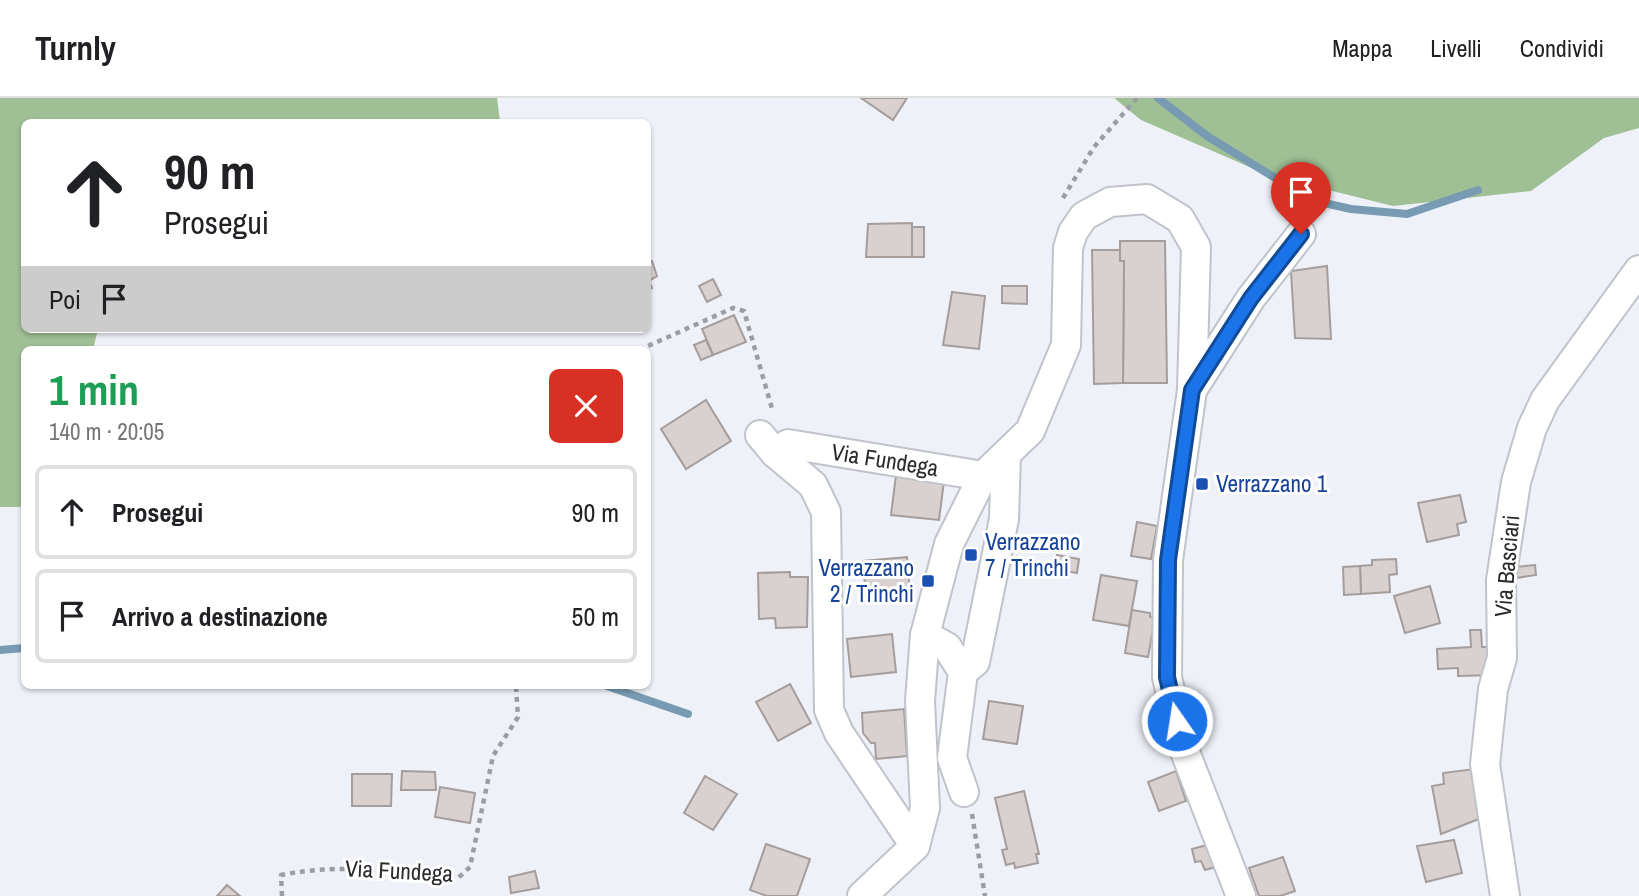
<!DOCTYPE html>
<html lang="it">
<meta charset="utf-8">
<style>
body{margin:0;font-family:"Archivo Narrow",sans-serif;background:#f2f2f2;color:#202124;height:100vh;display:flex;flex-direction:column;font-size:26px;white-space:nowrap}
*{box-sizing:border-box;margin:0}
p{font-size:23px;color:#757577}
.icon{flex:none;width:38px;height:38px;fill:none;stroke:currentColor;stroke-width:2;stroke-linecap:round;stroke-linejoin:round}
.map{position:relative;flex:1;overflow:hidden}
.panel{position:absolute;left:21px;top:248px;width:630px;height:343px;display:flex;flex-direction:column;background:#fff;border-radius:10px;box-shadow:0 2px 5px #0004}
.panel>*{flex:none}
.banner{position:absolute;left:21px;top:21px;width:630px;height:214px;border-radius:10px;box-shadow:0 2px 5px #0004;background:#fff;color:#202124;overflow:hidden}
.pin{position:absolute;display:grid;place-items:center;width:60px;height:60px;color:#fff;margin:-72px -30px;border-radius:50% 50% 50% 0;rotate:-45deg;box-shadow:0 0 7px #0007}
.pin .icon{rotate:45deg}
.me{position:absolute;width:77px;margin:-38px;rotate:347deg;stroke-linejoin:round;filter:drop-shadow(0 0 5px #0008)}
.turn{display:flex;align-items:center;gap:24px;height:147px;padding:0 28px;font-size:32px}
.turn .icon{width:91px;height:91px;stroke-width:2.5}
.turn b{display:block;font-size:49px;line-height:60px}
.then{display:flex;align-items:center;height:66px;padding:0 28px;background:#0003;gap:14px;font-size:26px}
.round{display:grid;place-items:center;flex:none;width:74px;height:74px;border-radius:10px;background:#f2f2f2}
.overview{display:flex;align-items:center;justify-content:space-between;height:119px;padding:0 28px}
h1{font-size:42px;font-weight:700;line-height:52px;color:#1e9e55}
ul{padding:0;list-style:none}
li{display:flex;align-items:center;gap:21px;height:94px;margin:0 14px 10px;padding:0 14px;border:4px solid #e0e0e0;border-radius:10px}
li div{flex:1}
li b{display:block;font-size:26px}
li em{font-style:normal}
header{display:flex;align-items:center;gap:42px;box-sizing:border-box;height:98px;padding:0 35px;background:#fff;border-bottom:2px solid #e0e0e0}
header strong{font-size:33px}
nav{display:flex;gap:38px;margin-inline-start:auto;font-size:24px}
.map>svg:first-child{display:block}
.forest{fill:#9fbf94}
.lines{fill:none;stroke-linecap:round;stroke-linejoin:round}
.stream{stroke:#789bb3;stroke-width:8}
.building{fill:#d9d1cf;stroke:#a59d9b;stroke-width:2}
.minor-casing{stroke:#c0c4ca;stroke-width:32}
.path{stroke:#9a9da2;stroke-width:4.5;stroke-dasharray:5 5;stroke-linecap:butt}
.minor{stroke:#fff;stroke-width:28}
.route-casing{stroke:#114b97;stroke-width:18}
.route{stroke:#1a73e8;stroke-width:12}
.transit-dot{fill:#1a4fb4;stroke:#fff;stroke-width:2.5}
.labels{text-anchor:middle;stroke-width:6;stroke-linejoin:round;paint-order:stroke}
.street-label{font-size:23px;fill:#292b2d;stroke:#fff}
.transit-label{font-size:23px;fill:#164399;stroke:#fff;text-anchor:start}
</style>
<header>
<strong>Turnly</strong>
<nav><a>Mappa</a><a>Livelli</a><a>Condividi</a></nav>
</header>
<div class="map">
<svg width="1639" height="798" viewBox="0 0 1639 798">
<rect width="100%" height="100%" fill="#eef1f8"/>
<g class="forest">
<polygon points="0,0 497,0 500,24 24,24 24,231 98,231 93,252 24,252 24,404 20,409 0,409"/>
<polygon points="1114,0 1639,0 1639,30 1604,40 1531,93 1393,108 1268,77 1141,22"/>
</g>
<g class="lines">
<g class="stream">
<polyline points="1158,0 1207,38 1311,102 1351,111 1407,116 1478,92"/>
<polyline points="0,552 24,550"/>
<polyline points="607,588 688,616"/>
</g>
</g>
<g class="building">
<polygon points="861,0 907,0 893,22"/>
<polygon points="912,125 912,159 866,159 868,126"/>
<rect x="912" y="129" width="12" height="30"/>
<polygon points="1120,143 1165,143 1167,285 1123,285 1124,163 1120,163"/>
<polygon points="1092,152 1120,152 1120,163 1124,163 1123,285 1094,286"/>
<polygon points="652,163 657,178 649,183 652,190 648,192 648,164"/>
<polygon points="1327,168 1331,241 1295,240 1291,173"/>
<polygon points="713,181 721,197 707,204 699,188"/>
<polygon points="1002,188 1027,188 1027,206 1002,205"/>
<polygon points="952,194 985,198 979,251 943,247"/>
<polygon points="734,217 746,244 713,257 702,231"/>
<polygon points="706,242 713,257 701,262 694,247"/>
<polygon points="706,302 731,343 686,371 661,331"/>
<polygon points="896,377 944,383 939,422 891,417"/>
<polygon points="1460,397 1466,424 1457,426 1459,437 1427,444 1418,405"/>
<polygon points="1137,424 1157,428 1151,461 1131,458"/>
<polygon points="1057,457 1079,461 1077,475 1054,471"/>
<polygon points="907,459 910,496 866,499 863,463"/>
<polygon points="1396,461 1397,476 1389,477 1390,494 1361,496 1360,468 1372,467 1372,462"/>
<polygon points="1535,467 1536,477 1516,480 1515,469"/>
<polygon points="1360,468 1361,496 1344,497 1343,469"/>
<polygon points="790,474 790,479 808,479 807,529 776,530 775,520 759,521 758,475"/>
<polygon points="1101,477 1137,483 1129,528 1093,522"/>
<polygon points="1430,488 1440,525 1405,535 1394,498"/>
<polygon points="1132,512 1150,515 1150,519 1155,520 1148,559 1125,555"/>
<polygon points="1470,532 1481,532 1482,549 1493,549 1495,577 1458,578 1458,570 1438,571 1437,551 1471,549"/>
<polygon points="892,536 896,574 851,579 847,541"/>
<polygon points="790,586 811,625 778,643 756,604"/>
<polygon points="989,603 1023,608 1017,646 983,641"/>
<polygon points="904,611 907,658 876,661 875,645 871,645 863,635 862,615"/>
<polygon points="1474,671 1481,720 1441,736 1432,688 1444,686 1443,675"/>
<polygon points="402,673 435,674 436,692 401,692"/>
<polygon points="1176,673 1186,703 1159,713 1148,684"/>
<polygon points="352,676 392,676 391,708 352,708"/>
<polygon points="705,678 737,696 713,732 684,715"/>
<polygon points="440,689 475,695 470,725 435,719"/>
<polygon points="1024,693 1039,756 1036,756 1038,765 1015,770 1014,765 1006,767 1002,752 1007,751 995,700"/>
<polygon points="1454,742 1462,775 1426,784 1417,748"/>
<polygon points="766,746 810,761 797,798 767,798 750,792"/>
<polygon points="1211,746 1219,768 1205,772 1201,763 1195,764 1192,751"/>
<polygon points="1283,759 1295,793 1280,798 1259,798 1249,770"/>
<polygon points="535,773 539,790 511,795 509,779"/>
<polygon points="227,787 240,798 217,798"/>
</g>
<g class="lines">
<defs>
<g id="minor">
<polyline points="1192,292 1251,200 1301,136"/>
<polyline points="760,337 775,355 813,387 826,414 829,612 839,635 915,748"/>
<polyline points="775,355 788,346 983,378"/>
<polyline points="925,537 947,549 963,574 952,660 964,694"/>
<polyline points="963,574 975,564 1004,421 1006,356"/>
<polyline points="862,798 915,748 925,710 920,603 925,537 949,446 983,378 1030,333 1066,247 1068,150 1073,134 1084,118 1110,104 1147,101 1180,121 1196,149 1192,292 1168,462 1167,579 1182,646 1241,798"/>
<polyline points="1505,798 1485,666 1493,591 1502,560 1501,482 1516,384 1532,330 1545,302 1639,172"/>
</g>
</defs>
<use href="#minor" class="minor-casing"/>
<g class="path">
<polyline points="1063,100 1094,49 1137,0"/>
<polyline points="639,252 733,210 744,213 773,314"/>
<polyline points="972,716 985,798"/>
<path d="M282,798L281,777C349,764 392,775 458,780L470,769L493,658L518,619L516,588"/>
</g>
<use href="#minor" class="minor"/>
</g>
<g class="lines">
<defs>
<polyline id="route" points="1177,623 1167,579 1168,462 1192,292 1251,200 1301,136"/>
</defs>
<use href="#route" class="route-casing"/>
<use href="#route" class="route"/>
</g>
<g class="transit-dot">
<rect x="1195" y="379" width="14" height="14" rx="3.5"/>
<rect x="964" y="450" width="14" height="14" rx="3.5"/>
<rect x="921" y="476" width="14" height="14" rx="3.5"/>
</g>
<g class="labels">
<g class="street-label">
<text transform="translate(885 362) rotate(9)" y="8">Via Fundega</text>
<text transform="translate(1507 468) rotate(-85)" y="8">Via Basciari</text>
<text transform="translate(399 773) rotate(3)" y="8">Via Fundega</text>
</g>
<g class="transit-label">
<text x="1216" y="394">Verrazzano 1</text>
<text x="985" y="452">Verrazzano<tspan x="985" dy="26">7 / Trinchi</tspan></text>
<text x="914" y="478" text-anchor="end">Verrazzano<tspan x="914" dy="26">2 / Trinchi</tspan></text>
</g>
</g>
</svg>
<div class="pin" style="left:1301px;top:136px;background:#d93025"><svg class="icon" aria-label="arrive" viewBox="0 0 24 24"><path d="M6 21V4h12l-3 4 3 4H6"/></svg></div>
<svg class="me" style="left:1177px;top:623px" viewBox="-20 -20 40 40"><circle r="17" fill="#1a73e8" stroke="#fff" stroke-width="3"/><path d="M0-11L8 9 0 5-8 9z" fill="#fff"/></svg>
<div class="banner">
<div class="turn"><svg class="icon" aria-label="ahead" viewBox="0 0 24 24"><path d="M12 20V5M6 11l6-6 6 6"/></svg><div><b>90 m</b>Prosegui</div></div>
<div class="then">Poi<svg class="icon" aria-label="arrive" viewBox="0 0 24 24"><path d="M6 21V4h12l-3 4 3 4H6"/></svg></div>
</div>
<section class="panel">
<div class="overview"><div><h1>1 min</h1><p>140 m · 20:05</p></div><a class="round" style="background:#d93025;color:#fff"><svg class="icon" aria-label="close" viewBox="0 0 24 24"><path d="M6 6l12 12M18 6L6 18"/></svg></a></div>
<ul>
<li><svg class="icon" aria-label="ahead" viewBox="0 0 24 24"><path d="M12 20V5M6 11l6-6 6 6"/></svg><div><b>Prosegui</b></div><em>90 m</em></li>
<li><svg class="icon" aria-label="arrive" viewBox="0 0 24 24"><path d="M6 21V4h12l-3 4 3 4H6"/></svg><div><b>Arrivo a destinazione</b></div><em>50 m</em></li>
</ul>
</section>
</div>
